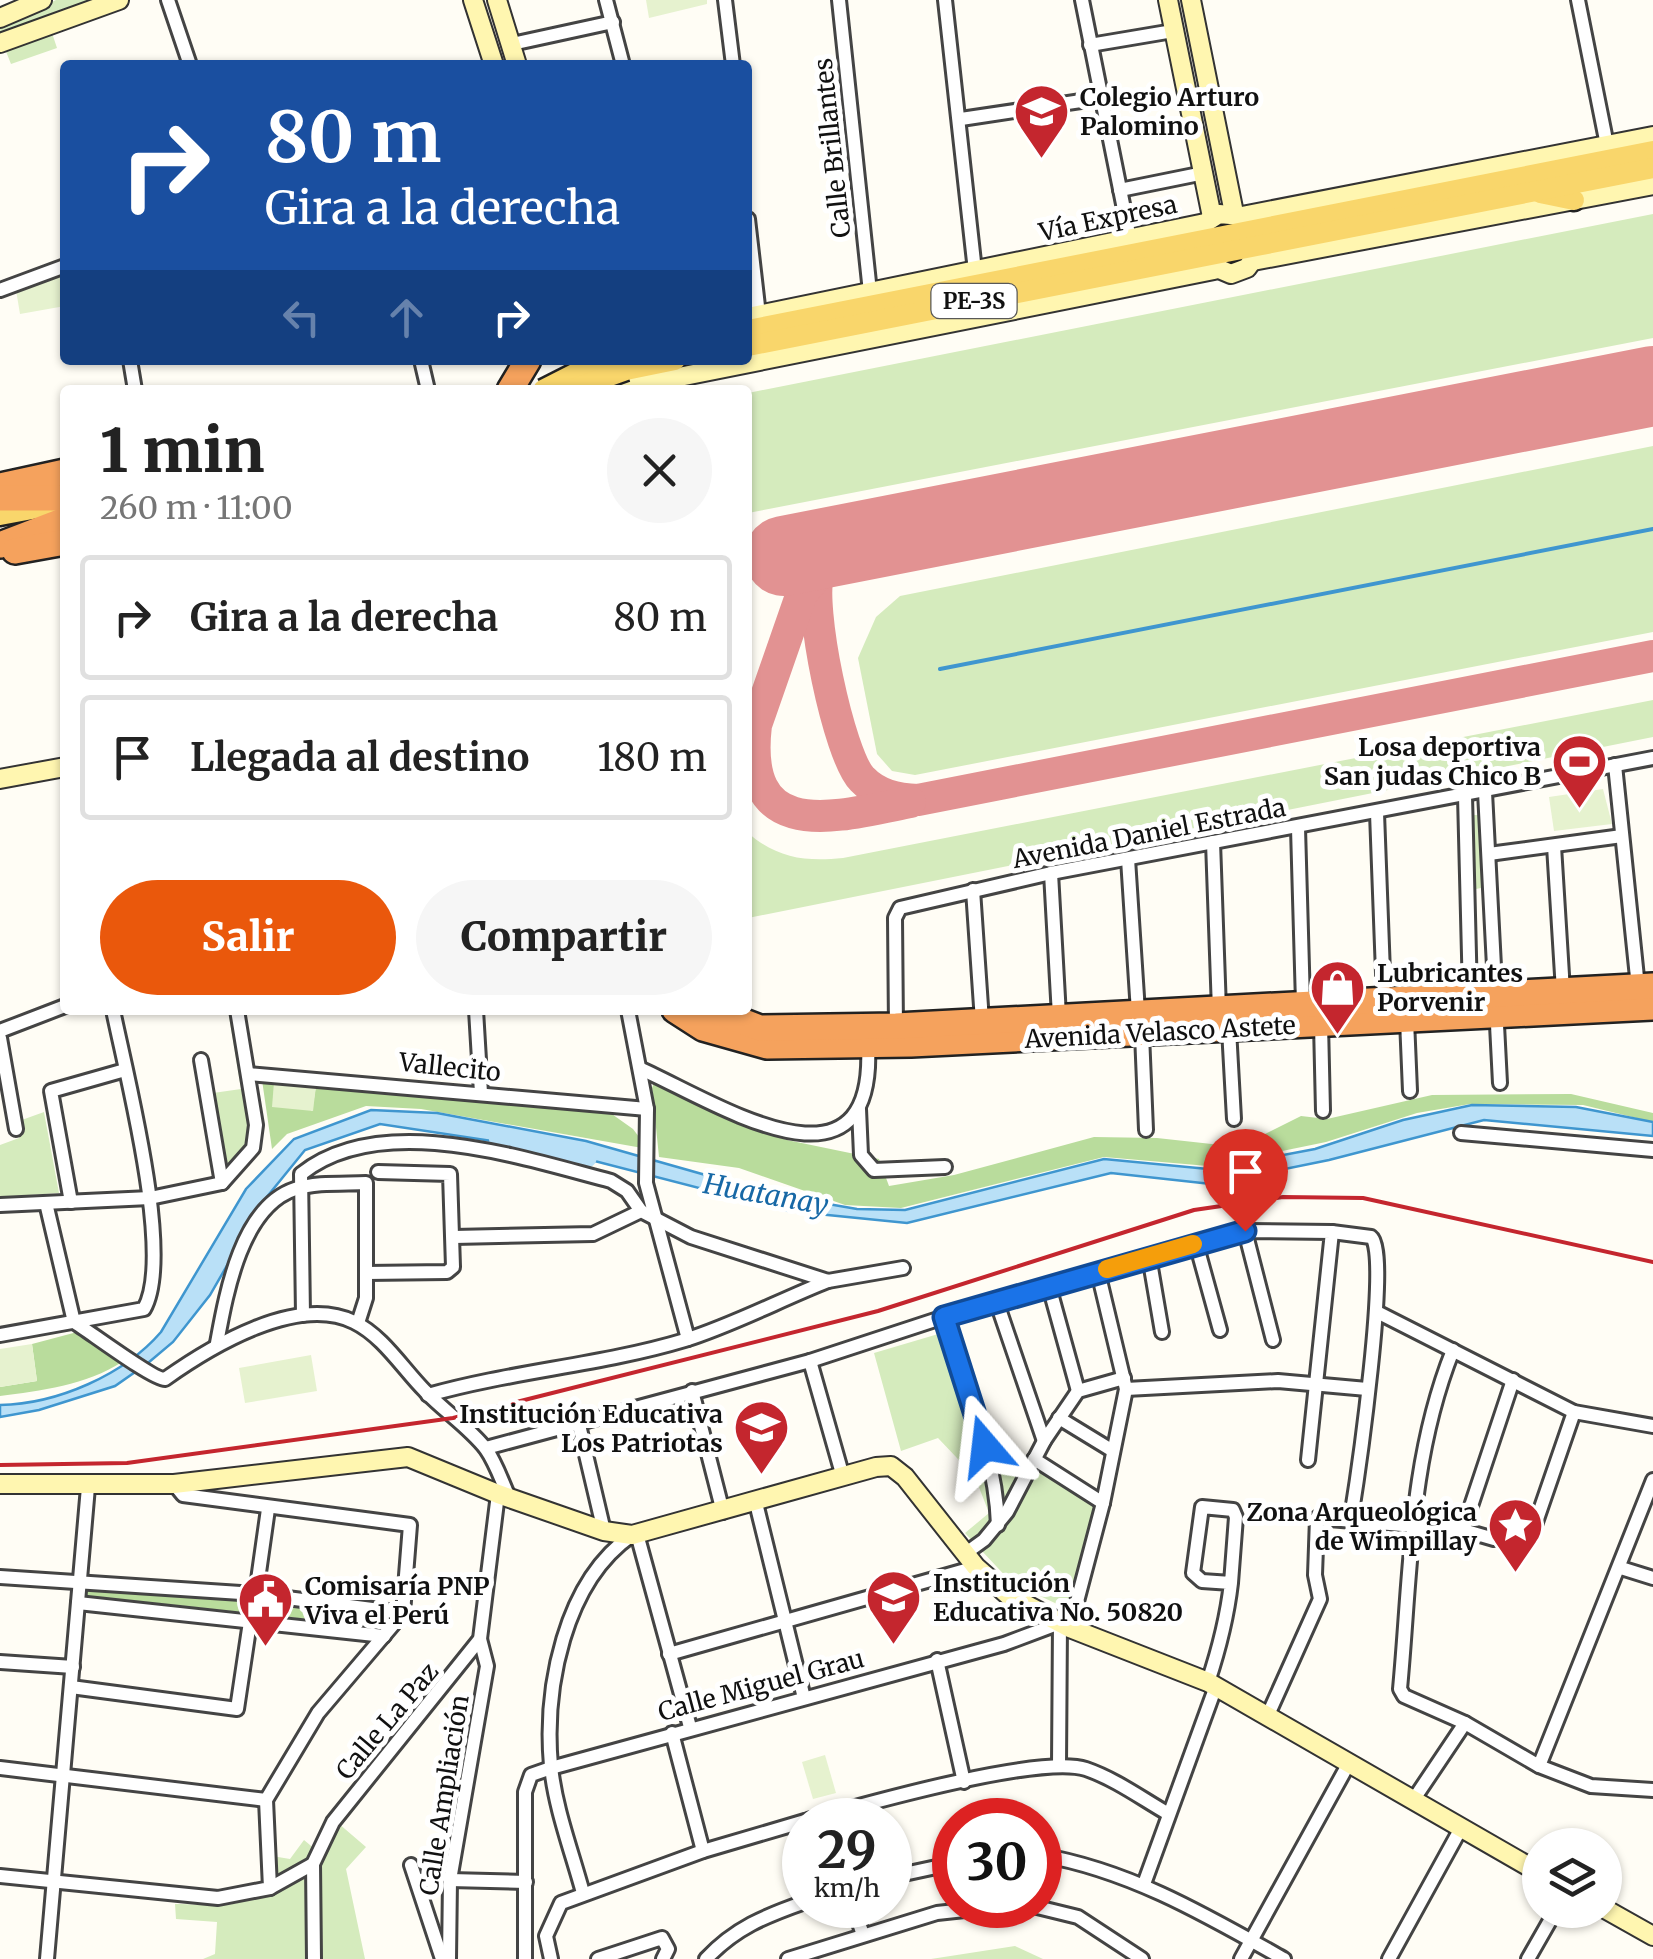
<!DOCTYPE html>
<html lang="es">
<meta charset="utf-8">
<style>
body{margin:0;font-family:Merriweather,serif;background:#f6f6f6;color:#222;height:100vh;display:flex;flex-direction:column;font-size:38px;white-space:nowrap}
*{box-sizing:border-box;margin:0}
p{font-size:32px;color:#767676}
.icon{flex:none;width:55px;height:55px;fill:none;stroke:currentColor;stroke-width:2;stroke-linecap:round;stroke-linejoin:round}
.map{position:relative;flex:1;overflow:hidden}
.panel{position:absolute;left:60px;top:385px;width:692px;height:630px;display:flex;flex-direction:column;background:#fff;border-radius:10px;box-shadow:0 2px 8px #0004}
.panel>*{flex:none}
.top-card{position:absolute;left:60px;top:60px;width:692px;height:305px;border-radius:10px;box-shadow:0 2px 8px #0004;background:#1a4fa0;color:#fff;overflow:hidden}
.fabs{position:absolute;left:1522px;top:1828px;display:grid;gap:20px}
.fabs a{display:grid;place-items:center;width:100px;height:100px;border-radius:50%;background:#fff;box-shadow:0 2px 8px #0004;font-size:50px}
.speed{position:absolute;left:782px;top:1798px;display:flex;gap:20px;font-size:50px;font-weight:700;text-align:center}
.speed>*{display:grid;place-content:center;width:130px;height:130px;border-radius:50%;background:#fff;box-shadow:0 2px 8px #0004;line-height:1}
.speed small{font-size:25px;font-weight:400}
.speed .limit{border:15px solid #d22;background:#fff;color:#111}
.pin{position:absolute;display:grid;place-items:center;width:85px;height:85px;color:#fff;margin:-102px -42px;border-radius:50% 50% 50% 0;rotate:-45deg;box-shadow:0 0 10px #0007}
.pin .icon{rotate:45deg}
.me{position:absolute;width:110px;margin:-55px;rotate:343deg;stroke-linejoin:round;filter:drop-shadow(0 0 8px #0008)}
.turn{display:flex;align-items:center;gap:35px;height:210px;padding:0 40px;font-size:45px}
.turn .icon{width:130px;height:130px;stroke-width:2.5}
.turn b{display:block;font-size:70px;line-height:85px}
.lanes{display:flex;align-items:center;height:95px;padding:0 40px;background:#0003;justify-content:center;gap:50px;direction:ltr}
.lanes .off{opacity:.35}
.round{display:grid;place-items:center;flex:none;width:105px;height:105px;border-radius:52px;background:#f6f6f6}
.head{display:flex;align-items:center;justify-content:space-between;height:170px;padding:0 40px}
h1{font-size:60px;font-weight:800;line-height:75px}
.action{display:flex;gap:20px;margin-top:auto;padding:20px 40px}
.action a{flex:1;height:115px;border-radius:60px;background:#ea580c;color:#fff;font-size:40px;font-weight:800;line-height:115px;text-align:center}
.action a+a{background:#f6f6f6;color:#222}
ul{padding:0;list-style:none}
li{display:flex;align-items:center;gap:30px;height:125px;margin:0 20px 15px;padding:0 20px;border:5px solid #e0e0e0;border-radius:10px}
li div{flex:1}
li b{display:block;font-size:38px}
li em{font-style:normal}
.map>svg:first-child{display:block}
.green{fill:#d5ebbd}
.forest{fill:#b9dc9c}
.pitch{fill:#e6f2cf}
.water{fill:#b9e0f7;stroke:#3f96cf;stroke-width:2.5}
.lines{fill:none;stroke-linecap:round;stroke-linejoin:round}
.stream{stroke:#3f96cf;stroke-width:4}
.river{stroke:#b9e0f7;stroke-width:22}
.taxiway{stroke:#e29292;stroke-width:32}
.runway{stroke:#e29292;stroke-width:80}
.street-casing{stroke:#444;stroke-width:18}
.secondary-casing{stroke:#333;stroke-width:22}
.primary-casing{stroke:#222;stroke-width:25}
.highway-casing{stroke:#222;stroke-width:30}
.street{stroke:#fff;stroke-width:12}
.secondary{stroke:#fff6b0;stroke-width:18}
.primary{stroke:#f9d66b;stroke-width:20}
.highway{stroke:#f5a25d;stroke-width:25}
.rail{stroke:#c4262e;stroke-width:4}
.primary-bridge-casing{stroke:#222;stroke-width:25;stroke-linecap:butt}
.primary-bridge{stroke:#f9d66b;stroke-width:20}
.route-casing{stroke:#114b97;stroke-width:25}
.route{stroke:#1a73e8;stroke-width:18}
.slow{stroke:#f59e0b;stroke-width:18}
.labels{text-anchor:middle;stroke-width:10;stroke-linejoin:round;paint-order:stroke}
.shield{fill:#fff;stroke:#585858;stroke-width:2.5}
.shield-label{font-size:22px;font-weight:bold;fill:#111}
.poi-label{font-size:25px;font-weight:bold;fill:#111;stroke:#fff;text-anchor:start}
.street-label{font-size:25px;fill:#111;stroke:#fff}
.water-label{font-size:28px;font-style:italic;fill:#1768a6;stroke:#fff}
</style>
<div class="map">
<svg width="1653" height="1959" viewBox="0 0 1653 1959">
<rect width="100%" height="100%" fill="#fffdf5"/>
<g class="green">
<polygon points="56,0 99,0 0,36 0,26"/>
<polygon points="52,33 57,48 11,64 5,49"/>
<polygon points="1653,214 1653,338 748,513 748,393"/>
<polygon points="1653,446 1653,632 915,775 892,771 877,754 858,658 876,617 900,596"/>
<path d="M1653,700V737L748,918V833C777,858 805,862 843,858Z"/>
<polygon points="1469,815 1481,815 1485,887 1472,890"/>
<polygon points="228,1010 237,1010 258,1147 229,1173 214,1177 194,1061 199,1060 206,1094 241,1089"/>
<polygon points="44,1112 59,1193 0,1197 0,1145 19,1138 19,1121"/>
<polygon points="945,1332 984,1437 1023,1474 1038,1467 1098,1509 1072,1611 1012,1583 965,1533 989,1513 975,1477 938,1438 901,1451 874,1353"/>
<path d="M338,1823L366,1847L346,1869L365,1959H203L215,1954L217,1922L176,1919L175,1904C219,1904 243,1914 274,1878L272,1856L290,1859L304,1840L316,1850Z"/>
<polygon points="1015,1946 1043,1959 931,1959"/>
</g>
<g class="forest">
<polygon points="656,1078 734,1122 787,1140 879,1159 889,1186 954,1175 1094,1137 1157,1138 1239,1147 1301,1116 1327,1119 1432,1095 1571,1094 1653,1113 1653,1122 1583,1105 1470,1104 1417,1113 1326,1142 1208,1166 1104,1157 901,1208 845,1205 739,1168 659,1157 652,1088"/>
<polygon points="262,1080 274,1082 312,1111 316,1086 609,1112 633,1129 648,1149 421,1109 366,1106 287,1134 272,1149"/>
<path d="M81,1331L122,1362C87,1385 40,1391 0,1396V1387L37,1381L32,1344Z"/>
<polygon points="85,1589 256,1596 372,1614 375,1619 371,1626 90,1596 83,1594"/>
</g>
<g class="pitch">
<polygon points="646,0 707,0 707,4 649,18"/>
<polygon points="65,272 65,306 20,314 16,290"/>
<polygon points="1603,789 1612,824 1554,831 1549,797"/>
<polygon points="274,1082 316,1086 313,1111 272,1107"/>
<polygon points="32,1344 37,1381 0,1387 0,1349"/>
<polygon points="311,1355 317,1391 245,1403 239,1368"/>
<polygon points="825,1755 836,1793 813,1799 802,1762"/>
</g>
<path class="water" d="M1472,1105L1576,1107L1653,1122V1136L1484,1120L1329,1160L1211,1184L1111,1173L907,1223L788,1211L552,1150L380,1124L305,1150L266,1198L210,1295L173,1342L148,1363L115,1386L39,1410L0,1417V1405C57,1404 124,1375 161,1332L246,1189L294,1139L371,1110L437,1113L586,1141L776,1195L857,1209L905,1210L1104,1159L1208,1169L1315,1149L1403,1120Z"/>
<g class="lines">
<polyline class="stream" points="940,669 1653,529"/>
<polyline class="river" points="500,1139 586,1157"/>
<g class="taxiway">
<path d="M868,539C848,546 828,552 819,573C807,603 839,756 862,779C877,795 897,799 918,800L1653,656"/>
<path d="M814,579L802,593L756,725C742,845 835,817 910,802"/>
</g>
<polyline class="runway" points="784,556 1653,386"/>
<defs>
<g id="street">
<polyline points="168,0 190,65"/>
<polyline points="606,0 623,65"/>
<polyline points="725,0 733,65"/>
<polyline points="839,0 870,292"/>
<polyline points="945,0 975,271"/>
<polyline points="1082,0 1130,239"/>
<polyline points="1578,0 1607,145"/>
<polyline points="512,44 613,22"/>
<polyline points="1090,45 1173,31"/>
<polyline points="961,119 1101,98"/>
<polyline points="1120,190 1204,173"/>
<polyline points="748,219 759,315"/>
<polyline points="0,290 65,266"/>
<polyline points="130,360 135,390"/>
<polyline points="421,360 428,390"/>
<polyline points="1615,765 1638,987"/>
<polyline points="1485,792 1500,1083"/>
<polyline points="1465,796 1470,995"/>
<polyline points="1377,813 1384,1000"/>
<polyline points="1298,828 1303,1003"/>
<polyline points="1213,842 1219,1010"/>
<polyline points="1554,846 1563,991"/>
<polyline points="1489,854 1622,836"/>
<polyline points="1128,859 1138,1012"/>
<polyline points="1051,873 1059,1016"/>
<polyline points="973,890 982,1021"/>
<polyline points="476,1010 481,1093"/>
<polyline points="628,1010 647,1109 646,1183 688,1339"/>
<polyline points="1407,1020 1410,1091"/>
<polyline points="1321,1024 1323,1111"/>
<polyline points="896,1027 895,918 900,908 1051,873 1653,758"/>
<polyline points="1229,1029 1234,1119"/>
<polyline points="0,1031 65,1006"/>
<polyline points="1142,1034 1146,1130"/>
<polyline points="0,1038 16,1129"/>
<polyline points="201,1060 222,1183"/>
<path d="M641,1069C715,1102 876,1208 868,1046"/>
<polyline points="248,1074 647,1109"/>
<polyline points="859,1109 861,1155 874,1170 945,1167"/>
<polyline points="1461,1133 1653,1150"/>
<polyline points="71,1202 51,1091 125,1070"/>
<path d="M46,1203L74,1322C90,1332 154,1380 165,1379C210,1347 297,1294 354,1322C383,1336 403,1369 425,1391C444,1411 470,1428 486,1449C496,1463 502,1482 509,1497"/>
<polyline points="0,1205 150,1198 222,1183 253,1148 256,1125 237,1010"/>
<polyline points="1245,1231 1273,1340"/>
<path d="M1332,1232L1371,1237C1391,1251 1357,1481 1351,1518"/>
<polyline points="454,1237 593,1234 641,1211 691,1237 828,1281 903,1268"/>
<polyline points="1196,1243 1220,1330"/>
<polyline points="1149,1256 1162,1332"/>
<polyline points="366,1273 447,1272 453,1267 450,1174 378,1172"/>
<polyline points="1049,1286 1078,1391"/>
<polyline points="996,1300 1044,1441"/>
<polyline points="1377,1312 1574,1412 1653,1426"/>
<path d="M303,1315L301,1174C381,1110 522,1158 611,1181L627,1191L641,1211"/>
<path d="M944,1317C965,1384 996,1455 998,1525"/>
<path d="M0,1335L144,1309C174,1257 126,1074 113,1010"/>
<path d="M217,1343C226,1294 241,1207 295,1189C316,1182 344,1184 366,1183V1298L358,1323"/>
<path d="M1453,1350C1409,1460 1411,1572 1400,1689L1404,1696L1465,1723L1539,1766L1591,1786L1653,1790"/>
<polyline points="810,1361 843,1477"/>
<polyline points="1126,1389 1278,1381 1367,1389"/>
<polyline points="692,1391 723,1512"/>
<path d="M428,1395C513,1371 602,1365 685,1340C733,1325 780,1300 828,1281"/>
<polyline points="1059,1418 1113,1451"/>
<polyline points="579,1425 604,1531"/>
<polyline points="486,1448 810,1361 996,1300 1196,1243 1245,1231 1332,1232 1308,1460"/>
<polyline points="1034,1459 1103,1503"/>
<polyline points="756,1503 804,1698"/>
<polyline points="1463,1530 1494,1539 1535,1525 1574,1412"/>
<polyline points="637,1534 690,1727"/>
<polyline points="966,1553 984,1540 1007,1512 1044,1441 1078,1391 1124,1378"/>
<polyline points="1621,1568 1653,1578"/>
<polyline points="0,1577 256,1594 403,1613"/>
<polyline points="256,1594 268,1509"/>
<polyline points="78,1603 384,1636"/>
<polyline points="1070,1628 1103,1503 1126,1389 1098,1272"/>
<polyline points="669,1654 976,1567"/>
<polyline points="937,1660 964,1782"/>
<polyline points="0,1662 73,1667"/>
<path d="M1208,1682C1219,1649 1227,1618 1231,1583L1236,1517L1233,1510L1202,1507L1193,1573L1202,1581L1231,1583"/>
<polyline points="71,1687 237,1709 250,1622"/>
<polyline points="1267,1717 1320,1599 1315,1575 1317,1518 1463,1530 1513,1380"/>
<polyline points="672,1733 703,1851"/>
<polyline points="1539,1766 1653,1480"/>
<polyline points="0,1768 266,1800"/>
<polyline points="1414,1799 1465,1723"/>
<path d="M808,1820C862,1805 1040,1754 1086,1769C1115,1779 1141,1798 1167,1813"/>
<path d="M1040,1855C1129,1870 1206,1915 1284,1959"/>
<polyline points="313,1864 314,1959"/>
<polyline points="411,1865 442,1959"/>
<polyline points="0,1876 218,1898 270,1888 266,1800 318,1713 403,1613 410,1525 183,1495 174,1484"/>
<polyline points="890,1877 955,1863"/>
<polyline points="450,1880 526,1882"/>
<polyline points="1144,1884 1216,1686"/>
<polyline points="270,1888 313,1864 333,1822 480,1639 498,1494"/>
<path d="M583,1893C572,1852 555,1808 551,1766C544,1688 564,1582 632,1535"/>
<polyline points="853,1905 863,1935"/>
<polyline points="1029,1905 1078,1917 1142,1959"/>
<polyline points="47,1959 88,1487"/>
<polyline points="449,1959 450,1880 487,1666 480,1639"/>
<polyline points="525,1959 525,1792 531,1775 551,1768 1004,1644 1060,1623 1059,1765"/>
<polyline points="551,1959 546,1936 561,1903 703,1851 805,1821"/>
<polyline points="598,1959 662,1938 668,1949 663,1959"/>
<path d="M706,1959C735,1928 765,1916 805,1902"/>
<polyline points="788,1959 937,1913 1011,1905"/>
<polyline points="1241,1959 1349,1763"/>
<polyline points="1389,1959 1460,1830"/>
<polyline points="1528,1959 1556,1910"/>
</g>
<g id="secondary">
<polyline points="473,0 494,65"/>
<polyline points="497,0 517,65"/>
<polyline points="1168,0 1212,217"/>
<polyline points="1191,0 1234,213"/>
<polyline points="0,18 42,0"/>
<polyline points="0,43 119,0"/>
<polyline points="1253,261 1653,185"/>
<polyline points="1205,263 1231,274 1247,268 1257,254"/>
<polyline points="748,317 1205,223 1219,214 1242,216 1653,136"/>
<polyline points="614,390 1214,270"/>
<polyline points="0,779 65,767"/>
<polyline points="0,1484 174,1484 408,1457 498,1494 604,1531 632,1535 876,1467 891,1466 905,1477 976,1567 1008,1595 1070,1628 1208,1682 1540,1873"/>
<polyline points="1605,1909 1653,1936"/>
</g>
<g id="primary">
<polyline points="1540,193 1574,200"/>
<polyline points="748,330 1653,151"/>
<polyline points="748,346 1653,168"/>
<polyline points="626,370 675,360"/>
<polyline points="0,515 48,506"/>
</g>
<g id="highway">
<polyline points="510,390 528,360"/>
<polyline points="0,486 65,472"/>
<polyline points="0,498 65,498"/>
<polyline points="0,545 65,520"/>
<polyline points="15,551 65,542"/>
<polyline points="675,1010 703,1028 767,1046 911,1044 1653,1007"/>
<polyline points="713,1010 760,1028 896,1026 1653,986"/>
</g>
</defs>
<use href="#street" class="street-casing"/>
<use href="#secondary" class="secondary-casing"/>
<use href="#primary" class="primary-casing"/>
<use href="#highway" class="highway-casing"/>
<use href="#street" class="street"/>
<use href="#secondary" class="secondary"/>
<use href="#primary" class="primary"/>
<use href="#highway" class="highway"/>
<polyline class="rail" points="0,1465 127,1463 453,1418 878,1311 1194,1210 1283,1197 1363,1198 1653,1262"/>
<defs>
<g id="primary-bridge">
<polyline points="543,390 602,360"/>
<polyline points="570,390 626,370"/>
</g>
</defs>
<use href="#primary-bridge" class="primary-bridge-casing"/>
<use href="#primary-bridge" class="primary-bridge"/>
</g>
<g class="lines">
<defs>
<polyline id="route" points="985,1446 944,1317 1245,1231"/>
</defs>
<use href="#route" class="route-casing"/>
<use href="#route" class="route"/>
<polyline class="slow" points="1107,1269 1193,1244"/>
</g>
<defs>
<symbol id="school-pin" viewBox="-11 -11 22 30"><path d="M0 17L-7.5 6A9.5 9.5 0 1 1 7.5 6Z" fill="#c4262e" stroke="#fff"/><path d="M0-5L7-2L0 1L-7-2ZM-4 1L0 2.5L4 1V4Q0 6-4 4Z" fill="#fff"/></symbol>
<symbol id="stadium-pin" viewBox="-11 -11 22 30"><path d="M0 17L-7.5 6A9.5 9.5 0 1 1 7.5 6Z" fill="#c4262e" stroke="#fff"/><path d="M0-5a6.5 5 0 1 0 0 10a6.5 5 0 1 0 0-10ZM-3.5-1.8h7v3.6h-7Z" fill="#fff"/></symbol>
<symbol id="shop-pin" viewBox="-11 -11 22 30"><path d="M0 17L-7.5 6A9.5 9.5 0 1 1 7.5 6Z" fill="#c4262e" stroke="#fff"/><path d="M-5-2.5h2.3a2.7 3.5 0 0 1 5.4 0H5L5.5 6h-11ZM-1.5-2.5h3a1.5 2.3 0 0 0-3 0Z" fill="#fff"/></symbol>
<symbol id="sight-pin" viewBox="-11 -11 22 30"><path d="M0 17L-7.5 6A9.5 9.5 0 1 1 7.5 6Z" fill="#c4262e" stroke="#fff"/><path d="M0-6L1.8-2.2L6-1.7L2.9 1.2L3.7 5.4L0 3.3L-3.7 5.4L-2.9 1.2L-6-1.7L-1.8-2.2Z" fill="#fff"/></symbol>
<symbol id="civic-pin" viewBox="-11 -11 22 30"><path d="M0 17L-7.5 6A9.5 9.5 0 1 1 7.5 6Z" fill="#c4262e" stroke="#fff"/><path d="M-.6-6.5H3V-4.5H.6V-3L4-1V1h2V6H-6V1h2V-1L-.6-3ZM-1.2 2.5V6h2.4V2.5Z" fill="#fff"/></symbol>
</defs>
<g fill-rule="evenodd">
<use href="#school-pin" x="1010" y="80" width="63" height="86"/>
<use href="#stadium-pin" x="1548" y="730" width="63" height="86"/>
<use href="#shop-pin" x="1306" y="956" width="63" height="86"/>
<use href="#school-pin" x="730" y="1396" width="63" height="86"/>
<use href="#sight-pin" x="1484" y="1494" width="63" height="86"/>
<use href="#school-pin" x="862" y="1566" width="63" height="86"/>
<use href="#civic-pin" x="234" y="1568" width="63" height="86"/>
</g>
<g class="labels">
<rect class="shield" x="931.5" y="284" width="85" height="34" rx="8"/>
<g class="shield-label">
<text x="974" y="309">PE-3S</text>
</g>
<g class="poi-label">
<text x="1080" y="106">Colegio Arturo<tspan x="1080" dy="29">Palomino</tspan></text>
<text x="1541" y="756" text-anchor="end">Losa deportiva<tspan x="1541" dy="29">San judas Chico B</tspan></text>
<text x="1377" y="982">Lubricantes<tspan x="1377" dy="29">Porvenir</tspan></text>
<text x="723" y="1423" text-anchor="end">Institución Educativa<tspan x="723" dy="29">Los Patriotas</tspan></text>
<text x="1477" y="1521" text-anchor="end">Zona Arqueológica<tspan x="1477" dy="29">de Wimpillay</tspan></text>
<text x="933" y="1592">Institución<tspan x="933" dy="29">Educativa No. 50820</tspan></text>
<text x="305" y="1595">Comisaría PNP<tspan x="305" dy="29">Viva el Perú</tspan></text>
</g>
<g class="street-label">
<text transform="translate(832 148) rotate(-96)" y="9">Calle Brillantes</text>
<text transform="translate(1108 218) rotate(-12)" y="9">Vía Expresa</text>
<text transform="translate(1149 833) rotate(-11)" y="9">Avenida Daniel Estrada</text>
<text transform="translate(1160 1032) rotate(-3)" y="9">Avenida Velasco Astete</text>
<text transform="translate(450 1067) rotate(6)" y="9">Vallecito</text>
<text transform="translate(761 1685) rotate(-15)" y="9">Calle Miguel Grau</text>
<text transform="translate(387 1721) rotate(-50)" y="9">Calle La Paz</text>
<text transform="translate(444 1795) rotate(-81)" y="9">Calle Ampliación</text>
</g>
<g class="water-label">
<text transform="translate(766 1194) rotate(10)" y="10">Huatanay</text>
</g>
</g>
</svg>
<div class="fabs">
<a><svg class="icon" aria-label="layers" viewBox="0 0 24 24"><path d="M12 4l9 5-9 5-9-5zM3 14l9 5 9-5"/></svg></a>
</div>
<div class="speed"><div>29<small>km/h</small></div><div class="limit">30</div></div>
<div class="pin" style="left:1245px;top:1231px;background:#d93025"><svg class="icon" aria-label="arrive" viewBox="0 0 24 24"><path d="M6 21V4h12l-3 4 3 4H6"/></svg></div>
<svg class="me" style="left:985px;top:1446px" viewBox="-20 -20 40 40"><path d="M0-17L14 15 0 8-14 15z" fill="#1a73e8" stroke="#fff" stroke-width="4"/></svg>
<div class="top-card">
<div class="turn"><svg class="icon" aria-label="right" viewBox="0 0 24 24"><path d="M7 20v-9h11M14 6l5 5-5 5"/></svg><div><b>80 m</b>Gira a la derecha</div></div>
<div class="lanes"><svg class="icon off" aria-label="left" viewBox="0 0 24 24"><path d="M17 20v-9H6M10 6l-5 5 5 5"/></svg><svg class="icon off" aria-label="ahead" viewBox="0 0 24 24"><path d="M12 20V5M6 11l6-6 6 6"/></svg><svg class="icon" aria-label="right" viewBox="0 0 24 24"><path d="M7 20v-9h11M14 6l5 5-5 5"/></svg></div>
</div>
<section class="panel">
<div class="head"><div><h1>1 min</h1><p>260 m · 11:00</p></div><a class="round"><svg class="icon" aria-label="close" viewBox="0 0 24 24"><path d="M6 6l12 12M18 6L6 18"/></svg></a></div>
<ul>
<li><svg class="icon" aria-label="right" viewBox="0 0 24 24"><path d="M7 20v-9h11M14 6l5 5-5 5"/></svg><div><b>Gira a la derecha</b></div><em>80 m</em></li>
<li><svg class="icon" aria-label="arrive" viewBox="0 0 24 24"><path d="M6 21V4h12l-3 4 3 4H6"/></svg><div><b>Llegada al destino</b></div><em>180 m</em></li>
</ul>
<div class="action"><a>Salir</a><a>Compartir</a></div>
</section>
</div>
